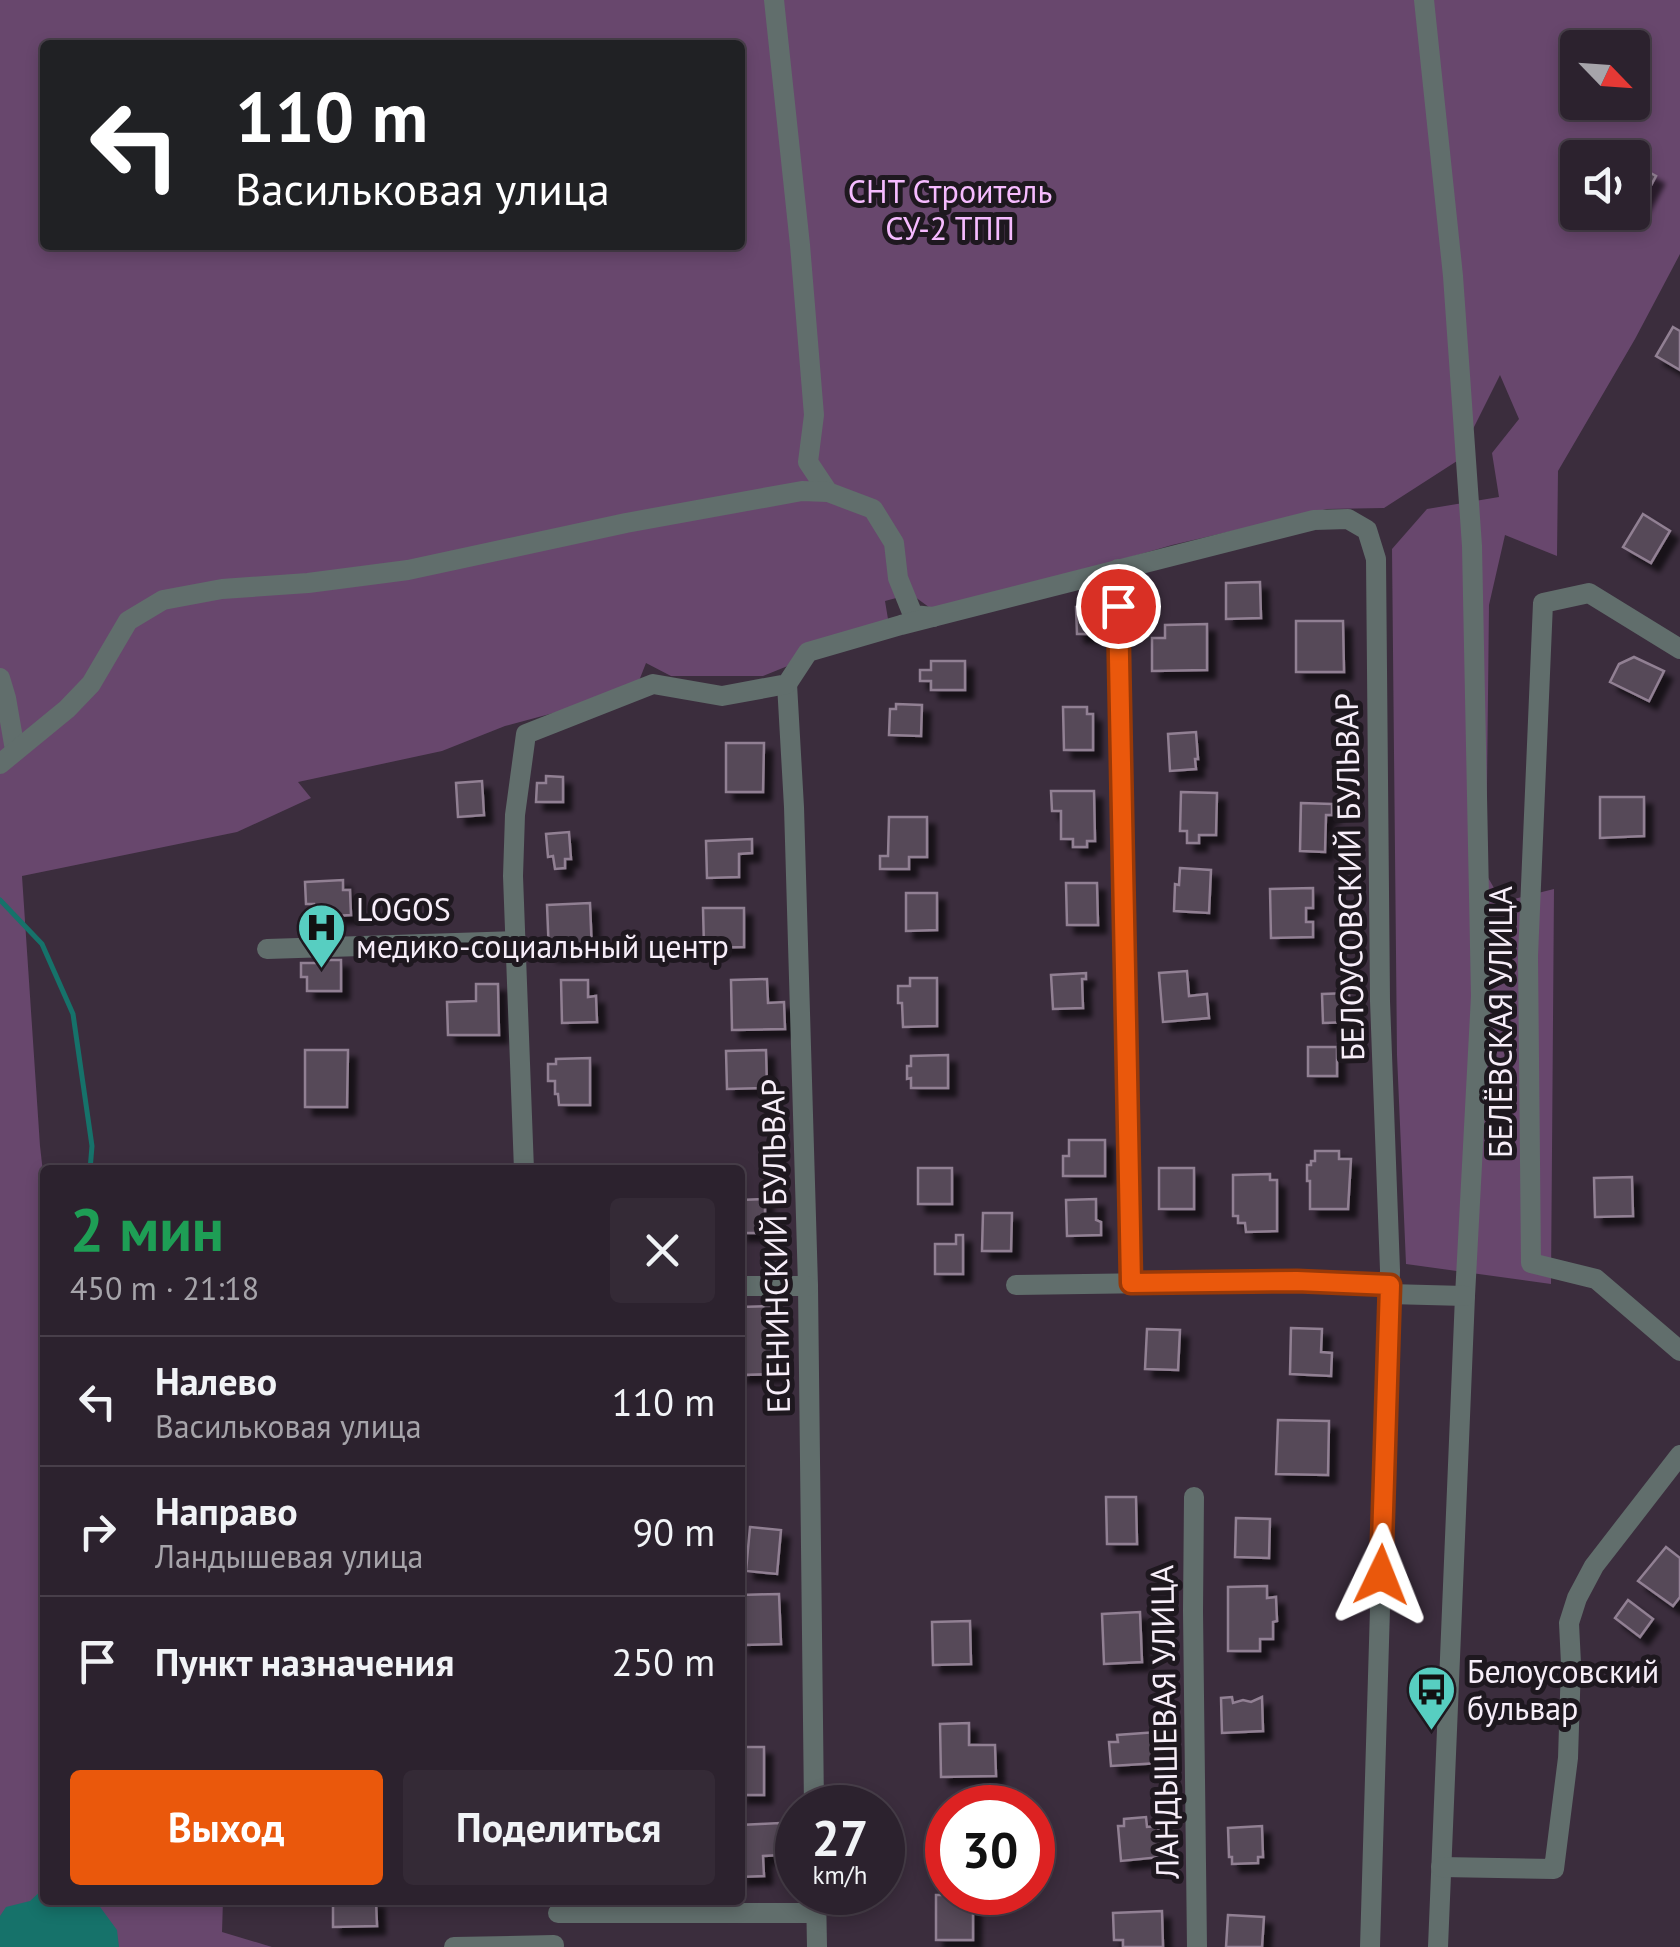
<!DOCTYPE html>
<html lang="ru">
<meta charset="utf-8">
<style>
body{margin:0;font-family:"PT Sans",sans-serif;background:#342a36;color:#f1f3f6;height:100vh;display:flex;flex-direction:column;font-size:38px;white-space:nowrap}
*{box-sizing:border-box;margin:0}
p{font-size:32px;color:#a6a4aa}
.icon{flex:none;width:55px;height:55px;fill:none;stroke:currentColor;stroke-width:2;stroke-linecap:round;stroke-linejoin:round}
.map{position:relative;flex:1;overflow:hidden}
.details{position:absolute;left:40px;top:1165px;width:705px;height:740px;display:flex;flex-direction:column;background:#2c222e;border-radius:10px;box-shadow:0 5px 15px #0003,0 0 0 2px #483f4a}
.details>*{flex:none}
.top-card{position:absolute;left:40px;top:40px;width:705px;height:210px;border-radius:10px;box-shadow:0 5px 15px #0003,0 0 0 2px #483f4a;background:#202124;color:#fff;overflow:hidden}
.needle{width:65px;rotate:115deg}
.buttons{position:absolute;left:1560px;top:30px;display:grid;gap:20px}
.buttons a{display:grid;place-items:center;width:90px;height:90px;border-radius:10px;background:#2c222e;box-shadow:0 5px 15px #0003,0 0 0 2px #483f4a;font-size:50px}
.speed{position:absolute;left:775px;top:1785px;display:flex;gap:20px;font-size:50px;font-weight:700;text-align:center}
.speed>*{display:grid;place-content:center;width:130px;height:130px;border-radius:50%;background:#2c222e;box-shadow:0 5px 15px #0003,0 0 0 2px #483f4a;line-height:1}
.speed small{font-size:25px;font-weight:400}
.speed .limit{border:15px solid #d22;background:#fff;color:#111}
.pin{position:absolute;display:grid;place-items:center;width:85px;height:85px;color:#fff;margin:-42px;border:5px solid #fff;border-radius:50%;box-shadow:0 2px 10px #0007}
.me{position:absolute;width:110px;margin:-55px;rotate:2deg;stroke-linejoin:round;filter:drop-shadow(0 0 8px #0008)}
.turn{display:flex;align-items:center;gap:35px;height:210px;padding:0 30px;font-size:45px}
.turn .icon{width:130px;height:130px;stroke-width:2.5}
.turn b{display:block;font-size:70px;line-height:85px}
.round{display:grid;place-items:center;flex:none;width:105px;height:105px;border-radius:10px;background:#342a36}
.overview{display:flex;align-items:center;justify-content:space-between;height:170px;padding:0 30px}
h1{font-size:60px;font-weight:700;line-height:75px;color:#1e9e55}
.primary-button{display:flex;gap:20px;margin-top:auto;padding:20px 30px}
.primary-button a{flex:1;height:115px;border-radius:10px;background:#ea580c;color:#fff;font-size:40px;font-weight:700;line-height:115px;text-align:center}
.primary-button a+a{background:#342a36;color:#f1f3f6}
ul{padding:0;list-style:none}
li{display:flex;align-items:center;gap:30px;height:130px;padding:0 30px;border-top:2px solid #483f4a}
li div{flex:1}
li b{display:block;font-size:38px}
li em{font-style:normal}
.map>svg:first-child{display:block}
.green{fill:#68476d;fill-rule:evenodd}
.water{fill:#16726a}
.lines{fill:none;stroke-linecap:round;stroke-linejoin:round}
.stream{stroke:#16726a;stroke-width:5}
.building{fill:#574859;stroke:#918093;stroke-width:2.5;filter:url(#shadow)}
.minor{stroke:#616e6c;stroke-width:20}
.route-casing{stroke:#983908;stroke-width:25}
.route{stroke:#ea580c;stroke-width:18}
.labels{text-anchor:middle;stroke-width:10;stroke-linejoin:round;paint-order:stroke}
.park-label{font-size:32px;fill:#f6bbff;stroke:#1e181f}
.street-label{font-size:32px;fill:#f7eef9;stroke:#1e181f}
.poi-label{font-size:32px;fill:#f7eef9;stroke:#1e181f;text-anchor:start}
</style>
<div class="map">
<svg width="1680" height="1947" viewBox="0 0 1680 1947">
<defs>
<filter id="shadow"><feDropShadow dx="8" dy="8" stdDeviation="2.5" flood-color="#0009"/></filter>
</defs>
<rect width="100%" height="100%" fill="#3b2d3d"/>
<path class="green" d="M0,0H1680V254L1635,339L1558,471L1557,556L1505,535L1489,605L1486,874L1502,902L1554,889L1551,1284L1406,1264L1397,1055L1392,549L1427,509L1499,497L1492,453L1519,419L1500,375L1457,461L1384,508L1327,509L1172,545L937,613L911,594L885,601L889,625L763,676H671L646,663L635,691L505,726L442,751L298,782L311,798L237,832L22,876L40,1146L45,1190V1900H223L222,1932L272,1947H0ZM45,45H740V245H45ZM1578,48H1632V102H1578ZM1578,158H1632V212H1578Z"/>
<polygon class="water" points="45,1887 45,1900 95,1900 117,1930 119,1947 0,1947 0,1916 6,1907 30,1901"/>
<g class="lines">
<polyline class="stream" points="0,900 42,944 73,1014 92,1146 90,1170"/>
</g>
<g class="building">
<polygon points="1632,163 1656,176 1636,213 1632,211"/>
<polygon points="1673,327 1680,331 1680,370 1656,356"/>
<polygon points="1643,514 1670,531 1651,563 1623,547"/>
<polygon points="1260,582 1261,618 1226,619 1226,583"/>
<polygon points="1101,606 1102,634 1077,634 1076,607"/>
<polygon points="1296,621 1343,621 1344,672 1296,672"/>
<polygon points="1207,624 1207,670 1152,671 1152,638 1165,638 1165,625"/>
<polygon points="1634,657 1664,671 1649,701 1610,682 1619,664"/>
<polygon points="931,661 965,661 965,690 931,690 931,681 920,681 920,670 931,670"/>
<polygon points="896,704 922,705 921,736 889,735 890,709 896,709"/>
<polygon points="1063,707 1087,707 1087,714 1093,714 1093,750 1064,750"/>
<polygon points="1196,732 1198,759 1195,759 1196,769 1170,771 1168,734"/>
<polygon points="726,743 764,743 763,792 726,792"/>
<polygon points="546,776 563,777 563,802 536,802 537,783 546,783"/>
<polygon points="482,781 484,815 458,817 456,783"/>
<polygon points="1051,791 1094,791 1095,841 1087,841 1087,847 1073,847 1073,839 1061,839 1061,811 1052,811"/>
<polygon points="1181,792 1217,793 1216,835 1199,835 1199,843 1187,843 1187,831 1180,831"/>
<polygon points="1600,797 1644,797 1644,836 1600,838"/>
<polygon points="1301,803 1332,804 1332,815 1326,815 1325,852 1300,851"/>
<polygon points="889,817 927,817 927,857 909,857 909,869 880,869 880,856 888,856"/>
<polygon points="569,832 571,859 565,859 565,868 555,869 553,856 548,857 546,834"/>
<polygon points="752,839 752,853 739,854 739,877 707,878 706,841"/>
<polygon points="1180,868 1211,870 1209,913 1174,911 1175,884 1179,885"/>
<polygon points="343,880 343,890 350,890 351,915 335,916 335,923 324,924 323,915 315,915 314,904 306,904 305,882"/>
<polygon points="1066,883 1097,883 1098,925 1067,925"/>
<polygon points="1313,888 1313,908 1306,908 1306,922 1313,922 1313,937 1271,938 1270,889"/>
<polygon points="906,893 937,893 937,930 906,931"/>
<polygon points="590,903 592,953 549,954 547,905"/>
<polygon points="703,908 744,908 744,947 704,948"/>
<polygon points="321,960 341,960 341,991 307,991 307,977 301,977 301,963 321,963"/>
<polygon points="1187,971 1189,996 1207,994 1209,1018 1163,1022 1159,973"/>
<polygon points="1086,973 1086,979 1082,979 1083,1008 1053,1009 1051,975"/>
<polygon points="910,978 937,978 937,1026 903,1027 902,1003 898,1003 898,986 910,986"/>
<polygon points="767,979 768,1003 784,1002 785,1029 732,1030 731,980"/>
<polygon points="561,980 588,980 588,997 596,996 597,1022 562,1023"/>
<polygon points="476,984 498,984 499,1035 448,1035 447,1002 476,1001"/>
<polygon points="1349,993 1351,1022 1323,1023 1322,994"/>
<rect x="1308" y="1047" width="29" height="29"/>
<polygon points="305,1050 348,1050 347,1107 305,1107"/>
<polygon points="766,1050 767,1088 727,1089 726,1051"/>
<polygon points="948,1055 948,1088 911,1088 911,1078 907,1079 907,1066 911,1066 911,1056"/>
<polygon points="590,1058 590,1105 559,1105 558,1094 555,1094 555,1081 548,1081 548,1064 556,1064 556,1059"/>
<polygon points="1069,1140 1105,1140 1105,1176 1063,1176 1063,1156 1069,1156"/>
<polygon points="1315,1151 1339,1151 1339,1159 1351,1159 1348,1209 1310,1209 1310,1181 1307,1181 1307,1165 1311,1165 1311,1161 1315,1161"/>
<rect x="918" y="1168" width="34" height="36"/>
<rect x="1159" y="1168" width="35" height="41"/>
<polygon points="1270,1174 1270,1180 1277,1180 1277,1231 1246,1232 1245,1223 1238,1223 1238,1216 1233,1216 1233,1175"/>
<polygon points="1632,1177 1633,1216 1595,1217 1594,1178"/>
<polygon points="765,1199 765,1233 740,1233 740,1200"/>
<polygon points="1096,1199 1096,1220 1101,1222 1101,1235 1067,1236 1066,1200"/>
<polygon points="983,1213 1012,1213 1011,1251 982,1251"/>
<polygon points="956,1235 963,1235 963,1274 935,1274 935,1244 956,1244"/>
<polygon points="778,1306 780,1374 740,1375 740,1307"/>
<polygon points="1291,1328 1322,1329 1321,1352 1332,1353 1331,1376 1290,1374"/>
<polygon points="1147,1329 1180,1330 1178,1370 1145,1369"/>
<polygon points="1278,1420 1329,1421 1328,1475 1276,1474"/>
<polygon points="1106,1497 1136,1497 1137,1544 1107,1544"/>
<polygon points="1236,1518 1270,1519 1269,1558 1235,1557"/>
<polygon points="750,1527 781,1530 777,1574 746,1571"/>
<polygon points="1666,1547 1680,1558 1680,1597 1673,1606 1638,1581"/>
<polygon points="1267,1586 1267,1598 1276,1597 1277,1621 1273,1622 1273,1639 1260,1639 1260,1651 1228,1651 1228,1587"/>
<polygon points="779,1594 781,1644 741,1645 740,1595"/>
<polygon points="1628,1600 1653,1619 1640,1637 1615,1618"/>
<polygon points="1140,1612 1142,1662 1104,1664 1102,1614"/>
<polygon points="970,1621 971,1664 933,1665 932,1622"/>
<polygon points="1232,1697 1233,1703 1243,1700 1251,1702 1262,1697 1263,1731 1222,1733 1221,1698"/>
<polygon points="969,1723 969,1745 995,1745 996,1776 941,1777 940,1724"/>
<polygon points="1157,1732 1159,1763 1111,1766 1109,1742 1118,1742 1117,1735"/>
<rect x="740" y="1747" width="24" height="48"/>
<polygon points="1146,1817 1147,1827 1158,1826 1161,1857 1121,1861 1118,1826 1124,1826 1124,1819"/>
<polygon points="948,1819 948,1862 942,1862 940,1820"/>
<polygon points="780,1823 782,1855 763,1856 764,1876 740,1877 740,1825"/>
<polygon points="1262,1826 1263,1857 1258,1857 1258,1863 1232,1864 1232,1857 1229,1857 1228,1828"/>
<rect x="936" y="1895" width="37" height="45"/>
<polygon points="333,1900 376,1900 377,1926 333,1927"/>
<polygon points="1162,1911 1163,1947 1123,1947 1123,1940 1114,1940 1113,1913"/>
<polygon points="1228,1915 1264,1917 1262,1947 1226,1947"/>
</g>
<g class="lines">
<g class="minor">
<polyline points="774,0 800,245 814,415 808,462 828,492"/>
<polyline points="1424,0 1453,276 1472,546 1481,996 1465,1296 1438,1947"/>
<polyline points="1118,569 1131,1283"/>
<polyline points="1680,649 1589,593 1543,603 1528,956 1531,1263 1596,1279 1680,1351"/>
<polyline points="0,678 6,698 15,750"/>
<polyline points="787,684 794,807 808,1286 814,1808"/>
<polyline points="0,764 67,709 91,684 128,621 163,600 222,589 308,583 408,570 626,523 802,491 828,492 873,509 894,543 898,578 913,615 933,617"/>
<polyline points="267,949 517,941"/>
<polyline points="524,1170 513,876 515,815 526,734 653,684 722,696 787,684 808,652 901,625 1314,520 1348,519 1367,530 1376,559 1380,1001 1390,1270 1370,1947"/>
<polyline points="1016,1285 1297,1281 1390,1285"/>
<polyline points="740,1286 808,1286"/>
<polyline points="1389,1294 1465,1296"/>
<polyline points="1194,1497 1193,1611 1197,1947"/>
<polyline points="1441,1867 1554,1869 1568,1758 1571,1664 1569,1623 1577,1598 1594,1566 1680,1455"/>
<polyline points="816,1892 817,1947"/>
<polyline points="558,1913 816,1913"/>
<polyline points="454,1947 554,1945"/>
</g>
</g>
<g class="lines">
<defs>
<polyline id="route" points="1118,606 1131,1283 1297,1281 1390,1285 1381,1575"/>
</defs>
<use href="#route" class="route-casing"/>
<use href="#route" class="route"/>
</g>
<defs>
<symbol id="hospital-pin" viewBox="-11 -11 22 30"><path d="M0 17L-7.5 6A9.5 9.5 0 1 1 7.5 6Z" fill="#57cec1" stroke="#1e181f"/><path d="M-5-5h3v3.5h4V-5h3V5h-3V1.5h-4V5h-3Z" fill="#111"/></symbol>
<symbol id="bus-pin" viewBox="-11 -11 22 30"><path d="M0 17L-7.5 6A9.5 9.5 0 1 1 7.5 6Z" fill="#57cec1" stroke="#1e181f"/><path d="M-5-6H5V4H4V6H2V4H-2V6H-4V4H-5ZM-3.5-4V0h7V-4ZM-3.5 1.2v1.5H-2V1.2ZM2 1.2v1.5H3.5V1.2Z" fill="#111"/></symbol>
</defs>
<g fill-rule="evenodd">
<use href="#hospital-pin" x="294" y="900" width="55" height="75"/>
<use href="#bus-pin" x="1404" y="1662" width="55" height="75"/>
</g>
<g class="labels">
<g class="park-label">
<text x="950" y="203">СНТ Строитель<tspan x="950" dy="37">СУ-2 ТПП</tspan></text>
</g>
<g class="street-label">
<text transform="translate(1350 877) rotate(-91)" y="11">БЕЛОУСОВСКИЙ БУЛЬВАР</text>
<text transform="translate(1501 1022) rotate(-90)" y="11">БЕЛЁВСКАЯ УЛИЦА</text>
<text transform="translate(776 1246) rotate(-91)" y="11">ЕСЕНИНСКИЙ БУЛЬВАР</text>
<text transform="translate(1165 1722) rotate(-91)" y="11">ЛАНДЫШЕВАЯ УЛИЦА</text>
</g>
<g class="poi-label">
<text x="356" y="921">LOGOS<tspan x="356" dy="37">медико-социальный центр</tspan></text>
<text x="1467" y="1683">Белоусовский<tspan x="1467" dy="37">бульвар</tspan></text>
</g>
</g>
</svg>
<div class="buttons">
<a><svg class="needle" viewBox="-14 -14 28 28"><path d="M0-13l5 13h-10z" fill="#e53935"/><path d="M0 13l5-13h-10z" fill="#a6a4aa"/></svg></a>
<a><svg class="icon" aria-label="sound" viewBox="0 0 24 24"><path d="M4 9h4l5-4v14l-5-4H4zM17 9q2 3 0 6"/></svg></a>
</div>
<div class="speed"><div>27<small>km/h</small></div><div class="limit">30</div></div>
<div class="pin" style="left:1118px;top:606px;background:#d93025"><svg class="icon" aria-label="arrive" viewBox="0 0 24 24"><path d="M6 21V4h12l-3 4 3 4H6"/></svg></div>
<svg class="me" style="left:1381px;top:1575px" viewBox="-20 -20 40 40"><path d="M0-17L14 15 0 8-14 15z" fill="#ea580c" stroke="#fff" stroke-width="4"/></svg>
<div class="top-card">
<div class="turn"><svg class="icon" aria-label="left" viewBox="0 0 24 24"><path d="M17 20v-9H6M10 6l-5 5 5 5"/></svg><div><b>110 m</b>Васильковая улица</div></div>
</div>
<section class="details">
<div class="overview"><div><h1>2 мин</h1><p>450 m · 21:18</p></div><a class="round"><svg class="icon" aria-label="close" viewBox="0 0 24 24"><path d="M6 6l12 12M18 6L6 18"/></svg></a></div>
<ul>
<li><svg class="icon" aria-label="left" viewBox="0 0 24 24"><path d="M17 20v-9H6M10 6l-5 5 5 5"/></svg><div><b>Налево</b><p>Васильковая улица</p></div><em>110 m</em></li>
<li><svg class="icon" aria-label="right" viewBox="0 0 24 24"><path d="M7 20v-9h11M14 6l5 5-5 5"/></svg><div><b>Направо</b><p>Ландышевая улица</p></div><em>90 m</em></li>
<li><svg class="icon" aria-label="arrive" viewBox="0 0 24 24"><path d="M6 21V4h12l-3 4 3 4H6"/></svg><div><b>Пункт назначения</b></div><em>250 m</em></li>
</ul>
<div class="primary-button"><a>Выход</a><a>Поделиться</a></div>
</section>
</div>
